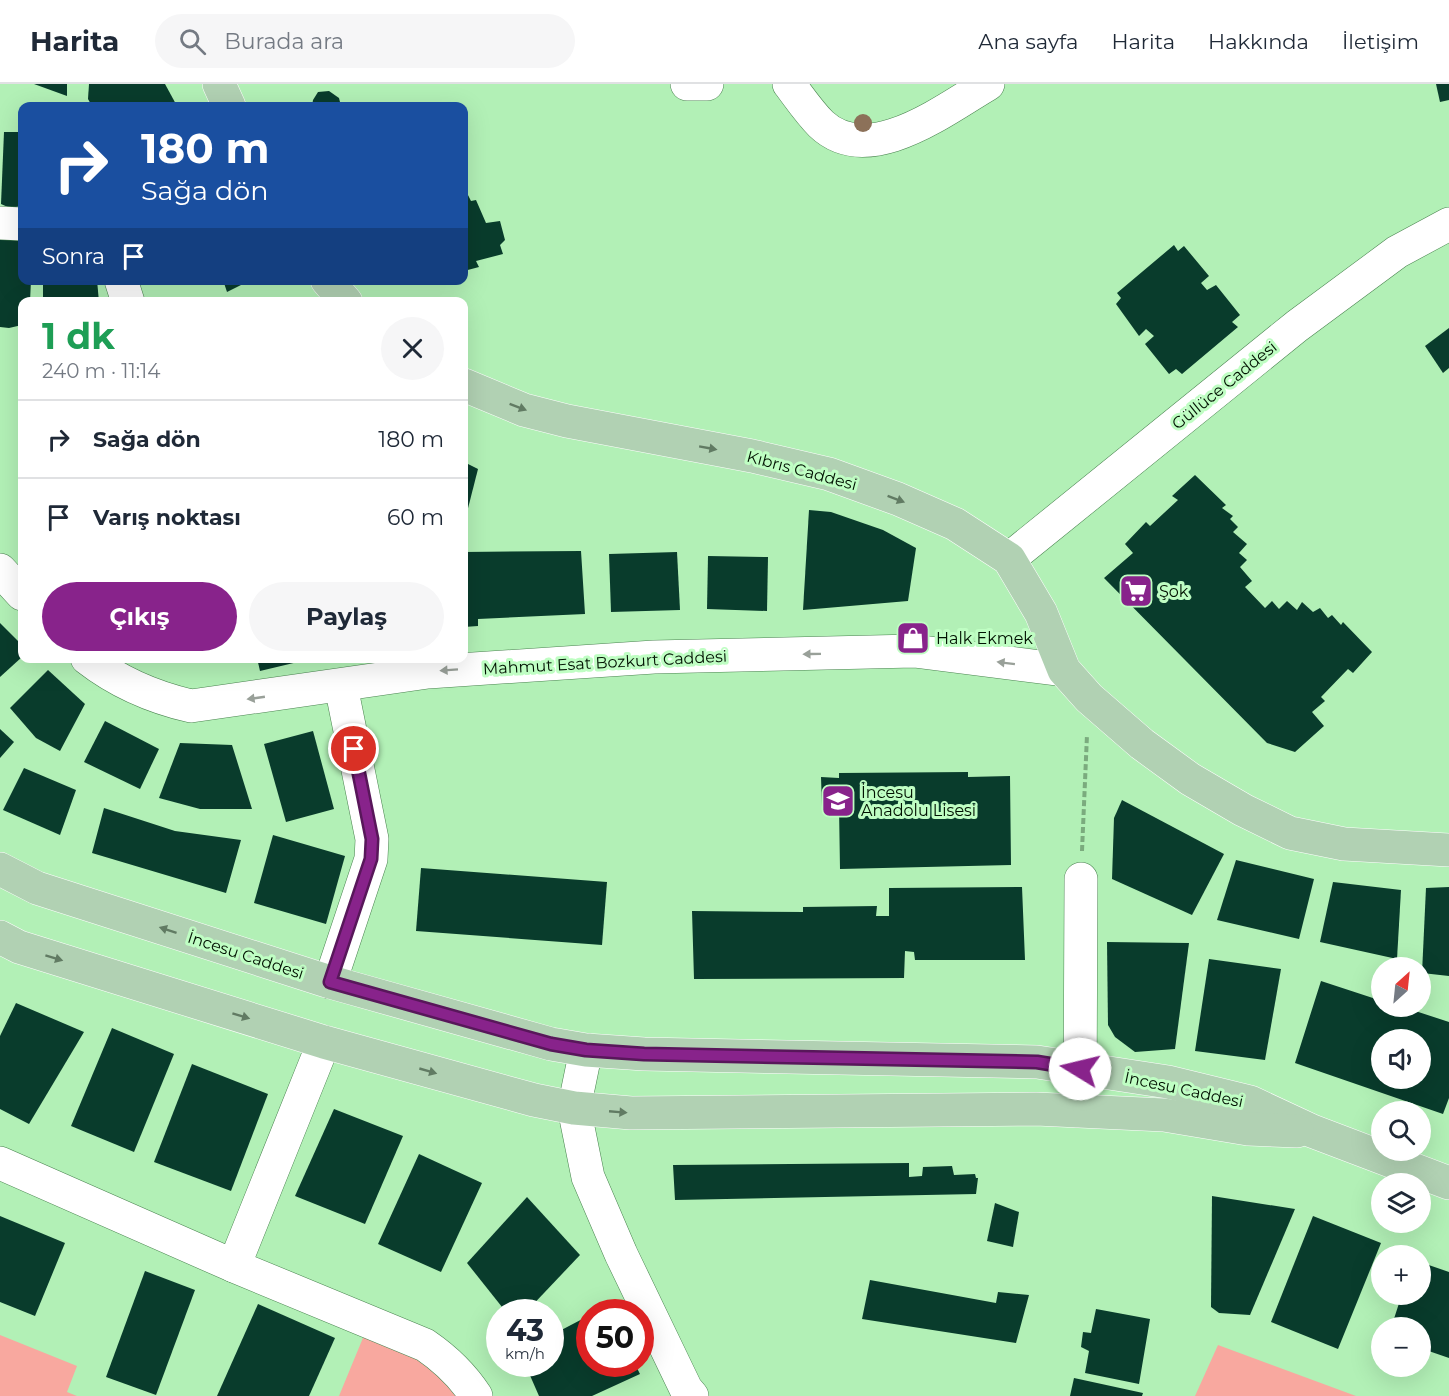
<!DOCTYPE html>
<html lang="tr">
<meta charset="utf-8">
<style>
body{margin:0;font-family:Montserrat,sans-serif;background:#f6f6f7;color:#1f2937;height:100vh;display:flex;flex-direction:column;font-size:22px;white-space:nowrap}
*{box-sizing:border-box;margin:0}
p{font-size:20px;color:#747a83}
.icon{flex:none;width:33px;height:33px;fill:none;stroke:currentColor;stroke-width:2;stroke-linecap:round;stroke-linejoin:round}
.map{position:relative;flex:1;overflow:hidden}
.panel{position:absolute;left:18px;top:213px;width:450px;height:366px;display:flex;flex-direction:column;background:#fff;border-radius:12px;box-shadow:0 6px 24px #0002}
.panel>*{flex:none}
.banner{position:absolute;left:18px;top:18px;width:450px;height:183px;border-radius:12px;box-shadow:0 6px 24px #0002;background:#1a4fa0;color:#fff;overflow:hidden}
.needle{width:39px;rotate:27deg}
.tools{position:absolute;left:1371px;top:873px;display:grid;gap:12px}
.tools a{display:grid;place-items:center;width:60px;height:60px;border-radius:50%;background:#fff;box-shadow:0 6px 24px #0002;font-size:30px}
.speed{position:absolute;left:486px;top:1215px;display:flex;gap:12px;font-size:30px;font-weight:700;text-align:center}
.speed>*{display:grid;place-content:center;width:78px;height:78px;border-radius:50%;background:#fff;box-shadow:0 6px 24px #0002;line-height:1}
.speed small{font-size:15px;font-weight:400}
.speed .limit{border:9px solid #d22;background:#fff;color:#111}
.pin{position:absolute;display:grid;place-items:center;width:51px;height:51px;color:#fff;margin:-26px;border:3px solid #fff;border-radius:50%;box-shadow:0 2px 6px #0007}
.me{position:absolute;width:66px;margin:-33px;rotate:279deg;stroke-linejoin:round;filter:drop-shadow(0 0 4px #0008)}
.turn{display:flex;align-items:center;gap:21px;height:126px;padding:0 24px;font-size:27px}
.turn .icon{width:78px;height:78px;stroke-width:2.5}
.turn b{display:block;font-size:42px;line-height:51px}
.then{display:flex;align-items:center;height:57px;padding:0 24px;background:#0003;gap:12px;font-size:22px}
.round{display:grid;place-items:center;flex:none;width:63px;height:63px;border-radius:32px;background:#f6f6f7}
.summary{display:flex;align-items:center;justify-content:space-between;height:102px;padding:0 24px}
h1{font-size:36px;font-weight:700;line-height:45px;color:#1e9e55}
.action{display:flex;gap:12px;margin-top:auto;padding:12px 24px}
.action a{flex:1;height:69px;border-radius:36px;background:#88238b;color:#fff;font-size:24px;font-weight:700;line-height:69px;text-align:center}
.action a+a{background:#f6f6f7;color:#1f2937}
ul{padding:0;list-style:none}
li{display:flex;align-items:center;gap:18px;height:78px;padding:0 24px;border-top:2px solid #e0e1e3}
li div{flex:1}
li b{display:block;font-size:22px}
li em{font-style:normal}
header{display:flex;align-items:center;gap:36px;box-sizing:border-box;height:84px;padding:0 30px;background:#fff;border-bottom:2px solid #e0e1e3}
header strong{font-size:28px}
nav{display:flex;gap:33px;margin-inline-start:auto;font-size:21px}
.search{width:420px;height:54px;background:#f6f6f7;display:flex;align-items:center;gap:15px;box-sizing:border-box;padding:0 21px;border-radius:33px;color:#747a83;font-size:22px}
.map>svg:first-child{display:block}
.grass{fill:#f8a89f}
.building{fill:#093c2c;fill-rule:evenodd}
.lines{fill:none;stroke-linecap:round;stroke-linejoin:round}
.minor-casing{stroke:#4a8450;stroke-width:34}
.major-casing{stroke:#fff;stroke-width:34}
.path{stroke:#7bab7e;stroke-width:4;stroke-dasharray:6 3;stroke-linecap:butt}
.minor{stroke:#fff;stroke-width:33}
.major{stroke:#b1d1b3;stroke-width:33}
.tree{fill:#8c7159}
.oneway{fill:#617b63}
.oneway2{fill:#99a099}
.route-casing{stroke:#58175a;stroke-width:15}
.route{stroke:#88238b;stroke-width:10}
.labels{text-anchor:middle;stroke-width:6;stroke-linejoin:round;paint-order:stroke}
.street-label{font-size:16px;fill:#001101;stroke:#bffec3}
.poi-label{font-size:16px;fill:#001101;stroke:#bffec3;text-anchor:start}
</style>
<header>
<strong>Harita</strong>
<div class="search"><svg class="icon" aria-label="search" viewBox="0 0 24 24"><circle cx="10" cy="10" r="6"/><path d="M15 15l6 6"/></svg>Burada ara</div>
<nav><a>Ana sayfa</a><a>Harita</a><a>Hakkında</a><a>İletişim</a></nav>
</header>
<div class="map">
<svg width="1449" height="1312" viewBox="0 0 1449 1312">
<rect width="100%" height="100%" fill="#b2f0b6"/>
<g class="grass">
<polygon points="365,1249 489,1312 339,1312"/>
<polygon points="0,1251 77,1282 67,1308 77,1312 0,1312"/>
<polygon points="1218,1261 1356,1312 1195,1312"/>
</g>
<g class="building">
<polygon points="34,0 67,0 67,12"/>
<polygon points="89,0 165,0 177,22 92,22 88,15"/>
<polygon points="1436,0 1449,0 1449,16 1440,18"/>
<polygon points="329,7 339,14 341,22 312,22 313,16 318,8"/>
<polygon points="4,48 22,48 22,122 10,124 1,120"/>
<polygon points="464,103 471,117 476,116 486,139 500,137 505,156 500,161 503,170 476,177 479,183 464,187"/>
<polygon points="0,155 22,155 22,196 31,196 30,218 22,218 22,241 9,244 0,243"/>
<polygon points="1174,161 1178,167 1184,162 1209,192 1201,199 1207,206 1216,201 1240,231 1232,238 1238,243 1182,290 1176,285 1169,290 1145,260 1154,252 1146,245 1139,252 1116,220 1121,214 1117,209"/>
<polygon points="43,196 97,196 99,218 43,218"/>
<polygon points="223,196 251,196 227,208"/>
<polygon points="1449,244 1449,284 1443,289 1425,262"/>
<polygon points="464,378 478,385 464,440"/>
<polygon points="1195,391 1226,421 1222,424 1233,432 1230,435 1238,443 1233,448 1247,460 1239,469 1247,476 1240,483 1252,497 1245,503 1265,524 1272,517 1279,525 1287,517 1297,526 1302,518 1313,528 1320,524 1328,534 1332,531 1341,541 1343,538 1372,568 1353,589 1348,585 1321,613 1325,617 1312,628 1324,642 1295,668 1267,659 1104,494 1133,469 1125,460 1146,438 1150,442 1178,416 1172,412"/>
<polygon points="809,426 831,428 883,446 916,464 908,517 803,526"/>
<polygon points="581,467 585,530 478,535 478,542 464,543 464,468"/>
<polygon points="677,468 680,526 611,528 609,470"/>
<polygon points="708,472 768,473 767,527 707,525"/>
<polygon points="0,539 22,561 22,573 0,593"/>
<polygon points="257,574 301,574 302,577 260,587"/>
<polygon points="48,586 85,620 60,667 36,654 10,624"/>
<polygon points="105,637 159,665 140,705 84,678"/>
<polygon points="0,645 14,658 0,674"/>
<polygon points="313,647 334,725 286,738 264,660"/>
<polygon points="180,659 232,661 252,725 200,725 159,714"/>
<polygon points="24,684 76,706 60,751 3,726"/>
<polygon points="968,688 968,693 1010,692 1011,781 840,785 839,723 822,723 821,693 839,694 839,689"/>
<polygon points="1122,716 1224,770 1192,831 1112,795 1114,734"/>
<polygon points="104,724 175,747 241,756 226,809 92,769"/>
<polygon points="273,751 345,772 326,840 254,819"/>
<polygon points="1236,776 1314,795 1299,855 1217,836"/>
<polygon points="421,784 607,798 602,861 416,847"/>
<polygon points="1333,798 1401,806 1397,875 1320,858"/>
<polygon points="1022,803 1025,876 915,876 914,868 905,867 904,894 694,895 692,827 803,828 803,823 877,822 876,832 889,832 889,804"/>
<polygon points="1449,803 1449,892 1422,889 1426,804"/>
<polygon points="1107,858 1189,859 1175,965 1135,968 1115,953 1108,941"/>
<polygon points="1209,875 1281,885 1265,976 1195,967"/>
<path d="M1321,897L1382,917V922H1400L1449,938V1014L1443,1030L1295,979ZM1382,956H1420V994H1382Z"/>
<polygon points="16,919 84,948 29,1040 0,1025 0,952"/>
<polygon points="112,944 174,970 134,1068 71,1042"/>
<polygon points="192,980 268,1010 231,1107 154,1078"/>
<polygon points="334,1025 403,1052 365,1140 295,1112"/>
<polygon points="419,1070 482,1099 441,1188 378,1160"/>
<polygon points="909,1079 909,1093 922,1092 923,1083 952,1082 954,1091 975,1090 976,1094 978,1094 976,1110 675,1116 673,1081"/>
<polygon points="1212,1112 1295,1125 1250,1231 1219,1229 1211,1223"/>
<polygon points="527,1113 580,1171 526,1228 506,1228 467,1179"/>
<polygon points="995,1119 1019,1128 1013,1163 987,1157"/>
<polygon points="0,1132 65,1159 35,1232 0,1218"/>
<polygon points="1313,1132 1381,1159 1338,1265 1271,1238"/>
<polygon points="1420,1178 1449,1188 1449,1274 1420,1264 1420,1244 1391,1244 1402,1210 1420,1210"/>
<polygon points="145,1187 195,1206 156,1311 106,1293"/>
<polygon points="870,1196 996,1219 998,1208 1029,1211 1016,1259 862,1235"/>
<polygon points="258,1220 335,1254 309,1312 217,1312"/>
<polygon points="609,1220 613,1228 595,1228"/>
<polygon points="1096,1225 1150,1235 1139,1300 1085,1289 1089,1267 1081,1263 1083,1248 1091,1249"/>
<polygon points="590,1231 590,1280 635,1280 640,1290 592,1312 539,1312 525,1280 550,1280 550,1252"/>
<polygon points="1074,1294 1143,1309 1142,1312 1070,1312"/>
</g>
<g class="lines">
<defs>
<g id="minor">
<polyline points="687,0 707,0"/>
<path d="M789,0C799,13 809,28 821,40C868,85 944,26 988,0"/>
<polyline points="0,139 22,140"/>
<polyline points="121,196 128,218"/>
<polyline points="1009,475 1297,242 1397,168 1449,140"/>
<polyline points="0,486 22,510"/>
<path d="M87,574C119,599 152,613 191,622L428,588L654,573L914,567L1064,586"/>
<polyline points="330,898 371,775 372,755 341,602"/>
<polyline points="586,966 574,1024 588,1093 621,1170 686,1305 692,1312"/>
<polyline points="1080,1027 1081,795"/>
<polyline points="0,1079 234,1182 324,958"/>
<path d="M234,1182L425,1261C444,1274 463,1292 476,1312"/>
</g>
<g id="major">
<polyline points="219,0 229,22"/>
<polyline points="327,196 346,218"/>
<polyline points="464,301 524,326 567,337 752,372 829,390 898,415 955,440 1009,475 1041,529 1064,586 1089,614 1142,660 1190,695 1243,726 1290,749 1344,760 1449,766"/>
<polyline points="0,785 37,804 330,898 551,960 586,966 644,970 1037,978 1168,998 1250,1018 1312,1047 1449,1099"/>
<polyline points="0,853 19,863 324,958 534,1016 574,1024 631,1029 1036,1025 1164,1031 1248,1045 1297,1047"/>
</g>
</defs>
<use href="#minor" class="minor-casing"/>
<use href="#major" class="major-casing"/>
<polyline class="path" points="1082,767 1087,651"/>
<use href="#minor" class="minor"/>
<use href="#major" class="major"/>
</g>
<circle class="tree" cx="863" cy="39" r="9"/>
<defs><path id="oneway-solid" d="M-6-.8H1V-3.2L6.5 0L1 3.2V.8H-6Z" transform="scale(1.5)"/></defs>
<g class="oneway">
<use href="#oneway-solid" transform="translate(518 323) rotate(21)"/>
<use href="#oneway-solid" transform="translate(708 364) rotate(10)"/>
<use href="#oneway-solid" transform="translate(896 415) rotate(21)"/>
<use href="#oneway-solid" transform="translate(168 846) rotate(-162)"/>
<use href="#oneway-solid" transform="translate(54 874) rotate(17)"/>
<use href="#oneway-solid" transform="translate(241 932) rotate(17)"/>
<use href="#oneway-solid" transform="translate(428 987) rotate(16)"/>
<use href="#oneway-solid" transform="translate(618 1028) rotate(5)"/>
</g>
<g class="oneway2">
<use href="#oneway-solid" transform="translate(812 570) rotate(179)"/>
<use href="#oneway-solid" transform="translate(1006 579) rotate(-173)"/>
<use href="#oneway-solid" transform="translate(449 586) rotate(176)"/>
<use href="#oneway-solid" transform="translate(256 614) rotate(172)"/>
</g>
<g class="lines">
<defs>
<polyline id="route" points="354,665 372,755 371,775 330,898 551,960 586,966 644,970 1037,978 1080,985"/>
</defs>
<use href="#route" class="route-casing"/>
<use href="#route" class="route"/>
</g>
<defs>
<symbol id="supermarket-square" viewBox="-11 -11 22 22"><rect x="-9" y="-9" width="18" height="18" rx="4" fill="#88238b" stroke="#bffec3"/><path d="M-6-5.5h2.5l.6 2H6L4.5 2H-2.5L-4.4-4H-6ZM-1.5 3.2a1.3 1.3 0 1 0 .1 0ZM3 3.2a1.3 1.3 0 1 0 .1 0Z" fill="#fff"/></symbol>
<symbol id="shop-square" viewBox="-11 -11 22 22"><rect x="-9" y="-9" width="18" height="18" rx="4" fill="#88238b" stroke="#bffec3"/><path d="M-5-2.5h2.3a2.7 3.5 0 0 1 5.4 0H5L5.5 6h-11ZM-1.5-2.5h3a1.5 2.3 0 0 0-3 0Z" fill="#fff"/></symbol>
<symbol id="school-square" viewBox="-11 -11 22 22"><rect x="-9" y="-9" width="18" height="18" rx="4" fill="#88238b" stroke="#bffec3"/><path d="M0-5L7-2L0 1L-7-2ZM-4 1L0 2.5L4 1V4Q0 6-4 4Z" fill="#fff"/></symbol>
</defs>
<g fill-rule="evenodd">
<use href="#supermarket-square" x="1117" y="488" width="38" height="38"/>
<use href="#shop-square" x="894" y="535" width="38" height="38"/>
<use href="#school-square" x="819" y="698" width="38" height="38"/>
</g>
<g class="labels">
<g class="street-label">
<text transform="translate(1224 301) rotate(-39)" y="6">Güllüce Caddesi</text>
<text transform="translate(802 386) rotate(15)" y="6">Kıbrıs Caddesi</text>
<text transform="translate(605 578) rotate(-3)" y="6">Mahmut Esat Bozkurt Caddesi</text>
<text transform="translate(246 871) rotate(18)" y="6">İncesu Caddesi</text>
<text transform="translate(1184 1005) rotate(12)" y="6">İncesu Caddesi</text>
</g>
<g class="poi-label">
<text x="1159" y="513">Şok</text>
<text x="936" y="560">Halk Ekmek</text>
<text x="861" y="714">İncesu<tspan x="861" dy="18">Anadolu Lisesi</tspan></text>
</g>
</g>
</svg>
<div class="tools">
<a><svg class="needle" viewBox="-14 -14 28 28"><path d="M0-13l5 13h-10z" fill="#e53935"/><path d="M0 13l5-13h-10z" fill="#747a83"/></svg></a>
<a><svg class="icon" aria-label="sound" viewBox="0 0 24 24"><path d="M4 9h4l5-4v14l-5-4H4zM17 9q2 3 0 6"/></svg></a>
<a><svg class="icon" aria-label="search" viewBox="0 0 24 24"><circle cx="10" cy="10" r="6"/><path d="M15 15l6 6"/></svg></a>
<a><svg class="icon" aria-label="layers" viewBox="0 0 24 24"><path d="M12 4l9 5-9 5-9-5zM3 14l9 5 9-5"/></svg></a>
<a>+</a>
<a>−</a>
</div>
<div class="speed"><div>43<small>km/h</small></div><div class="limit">50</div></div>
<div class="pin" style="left:354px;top:665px;background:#d93025"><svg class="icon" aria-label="arrive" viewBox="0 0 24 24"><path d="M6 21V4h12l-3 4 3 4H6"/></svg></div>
<svg class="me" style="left:1080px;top:985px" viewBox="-20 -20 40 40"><circle r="19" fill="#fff"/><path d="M0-13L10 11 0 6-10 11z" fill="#88238b"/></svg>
<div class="banner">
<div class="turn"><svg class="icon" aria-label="right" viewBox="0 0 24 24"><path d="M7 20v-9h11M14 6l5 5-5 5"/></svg><div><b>180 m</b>Sağa dön</div></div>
<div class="then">Sonra<svg class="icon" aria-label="arrive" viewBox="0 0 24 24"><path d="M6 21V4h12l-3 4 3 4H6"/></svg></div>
</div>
<section class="panel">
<div class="summary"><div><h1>1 dk</h1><p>240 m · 11:14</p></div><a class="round"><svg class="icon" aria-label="close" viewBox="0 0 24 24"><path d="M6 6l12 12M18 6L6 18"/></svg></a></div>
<ul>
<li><svg class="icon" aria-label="right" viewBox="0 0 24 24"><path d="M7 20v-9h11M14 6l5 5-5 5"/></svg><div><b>Sağa dön</b></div><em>180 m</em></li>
<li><svg class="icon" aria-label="arrive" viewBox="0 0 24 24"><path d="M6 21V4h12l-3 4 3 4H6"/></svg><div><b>Varış noktası</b></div><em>60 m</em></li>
</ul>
<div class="action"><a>Çıkış</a><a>Paylaş</a></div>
</section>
</div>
